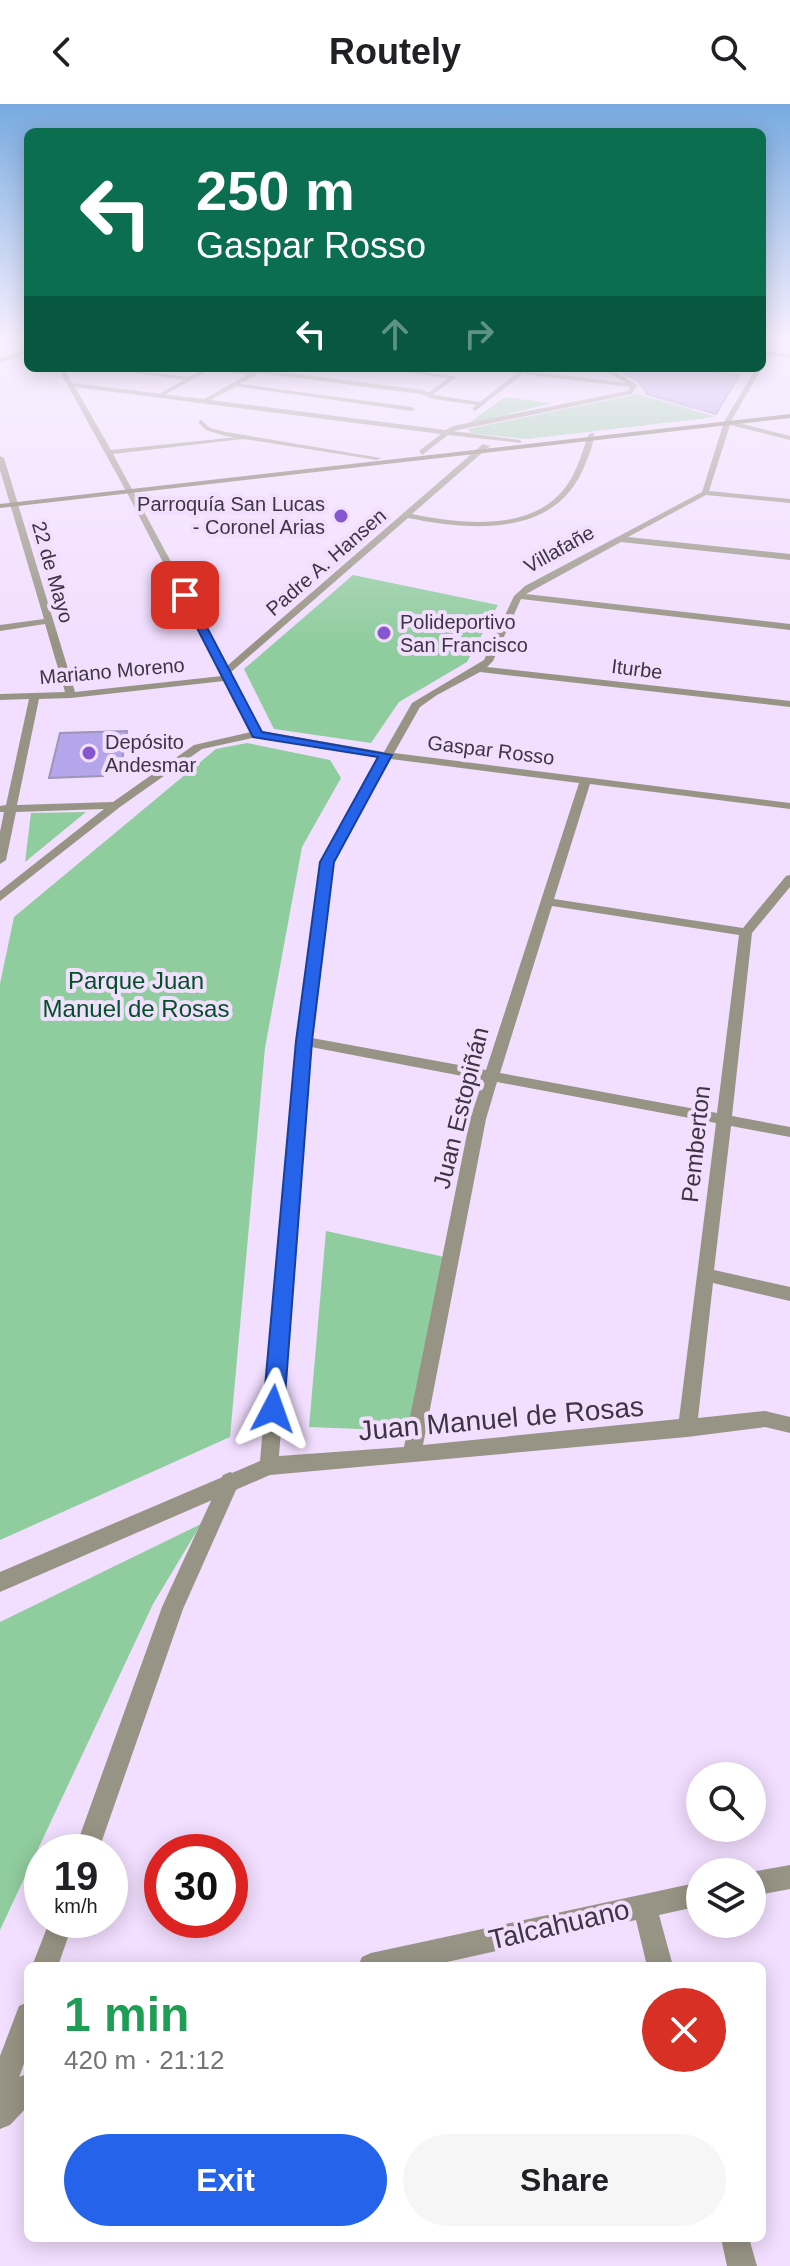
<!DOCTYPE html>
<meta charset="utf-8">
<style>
body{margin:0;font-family:Helvetica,sans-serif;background:#f6f6f6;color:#202124;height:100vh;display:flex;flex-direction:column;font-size:30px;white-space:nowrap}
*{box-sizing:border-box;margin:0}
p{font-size:26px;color:#757577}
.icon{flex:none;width:44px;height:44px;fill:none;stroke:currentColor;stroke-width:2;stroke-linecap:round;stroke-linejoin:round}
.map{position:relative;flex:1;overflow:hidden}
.details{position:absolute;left:24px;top:1858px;width:742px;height:280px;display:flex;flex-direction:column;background:#fff;border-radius:12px;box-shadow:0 4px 20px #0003}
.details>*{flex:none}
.guide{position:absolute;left:24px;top:24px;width:742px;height:244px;border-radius:12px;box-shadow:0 4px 20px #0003;background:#0b6e4f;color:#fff;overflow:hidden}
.controls{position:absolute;left:686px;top:1658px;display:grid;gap:16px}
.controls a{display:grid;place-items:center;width:80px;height:80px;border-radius:50%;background:#fff;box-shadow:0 4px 20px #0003;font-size:40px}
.speed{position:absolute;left:24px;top:1730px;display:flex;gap:16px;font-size:40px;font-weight:700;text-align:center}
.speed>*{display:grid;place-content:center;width:104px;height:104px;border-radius:50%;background:#fff;box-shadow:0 4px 20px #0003;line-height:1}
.speed small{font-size:20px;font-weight:400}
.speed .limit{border:12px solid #d22;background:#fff;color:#111}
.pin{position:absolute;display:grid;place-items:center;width:68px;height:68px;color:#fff;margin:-34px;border-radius:16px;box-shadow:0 4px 12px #0006}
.me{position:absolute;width:88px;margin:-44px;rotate:4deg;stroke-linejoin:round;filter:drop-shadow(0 0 6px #0008)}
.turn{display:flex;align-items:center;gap:28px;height:168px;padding:0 40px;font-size:36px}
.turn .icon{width:104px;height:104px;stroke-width:2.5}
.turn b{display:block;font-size:56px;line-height:68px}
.lanes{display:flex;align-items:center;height:76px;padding:0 40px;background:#0003;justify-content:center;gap:40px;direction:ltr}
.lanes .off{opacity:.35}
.round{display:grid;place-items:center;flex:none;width:84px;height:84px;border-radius:42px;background:#f6f6f6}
.headline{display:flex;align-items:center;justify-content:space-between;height:136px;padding:0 40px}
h1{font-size:48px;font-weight:600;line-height:60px;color:#1e9e55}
.button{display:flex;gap:16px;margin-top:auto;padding:16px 40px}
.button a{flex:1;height:92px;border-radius:48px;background:#2563eb;color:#fff;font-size:32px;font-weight:600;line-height:92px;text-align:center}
.button a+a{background:#f6f6f6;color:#202124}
header{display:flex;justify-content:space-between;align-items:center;height:104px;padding:0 40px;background:#fff;font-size:36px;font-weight:600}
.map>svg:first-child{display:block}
.green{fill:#90cd9e}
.building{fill:#b5a5ea;stroke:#9d96b7;stroke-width:2}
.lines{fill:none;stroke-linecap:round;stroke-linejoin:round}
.path{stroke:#998ba2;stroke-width:2;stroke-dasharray:1 2;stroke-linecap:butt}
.service{fill:#989485;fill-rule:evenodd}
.pedestrian{fill:#989485;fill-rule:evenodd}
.minor{fill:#989485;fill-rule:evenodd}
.secondary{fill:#736c57;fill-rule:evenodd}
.route{fill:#2563eb;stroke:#184099;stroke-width:2}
.poi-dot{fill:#8457d0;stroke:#f2deff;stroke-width:3}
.labels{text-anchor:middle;stroke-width:8;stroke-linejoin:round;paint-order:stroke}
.far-poi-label{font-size:20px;fill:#3d3642;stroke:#f2deff;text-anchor:start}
.far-street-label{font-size:20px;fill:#3d3642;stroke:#f2deff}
.park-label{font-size:24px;fill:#005225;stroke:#f2deff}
.street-label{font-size:24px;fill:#3d3642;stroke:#f2deff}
.near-street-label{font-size:28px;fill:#3d3642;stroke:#f2deff}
</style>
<header><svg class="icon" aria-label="back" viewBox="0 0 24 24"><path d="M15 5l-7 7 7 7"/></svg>Routely<svg class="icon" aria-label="search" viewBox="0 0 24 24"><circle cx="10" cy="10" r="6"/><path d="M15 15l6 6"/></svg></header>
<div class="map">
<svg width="790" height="2162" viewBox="0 0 790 2162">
<rect width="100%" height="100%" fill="#f2deff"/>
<g class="green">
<polygon points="637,290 716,313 527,335 470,329 468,325"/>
<polygon points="505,293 552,299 466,321"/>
<polygon points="353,471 498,501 467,558 399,598 371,639 274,625 244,565"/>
<polygon points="247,639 330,656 341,674 302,743 265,944 230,1333 0,1436 0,880 14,813 216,645"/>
<polygon points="86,708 25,758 31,709"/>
<polygon points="326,1127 449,1154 409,1327 309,1323"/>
<polygon points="201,1420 153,1500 0,1826 0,1518"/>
</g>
<g class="building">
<polygon points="616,264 676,264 739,271 716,310 647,290 639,278"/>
<polygon points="127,627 122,656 106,657 103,672 49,674 60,629"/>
</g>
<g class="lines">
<polyline class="path" points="645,290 692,305"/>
<polygon class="service" points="201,316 210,324 226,328 381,354 377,356 225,332 206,326 198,318"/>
<g class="pedestrian">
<polygon points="106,264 189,273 205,264 213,264 161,293 159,290 184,276"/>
<polygon points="376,264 394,264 457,273 429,293 427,290 448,274"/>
<polygon points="233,279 412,303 415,305 412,307 235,282"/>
<polygon points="230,1368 237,1371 240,1377 183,1505 98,1748 74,1748 162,1503 223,1371"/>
<polygon points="50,1816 74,1816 58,1862 32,1862"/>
<polygon points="28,1898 28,1948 10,1999 0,2002 0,1952 19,1902"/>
</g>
<g class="minor">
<polygon points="28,246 28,250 0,258 0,254"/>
<polygon points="762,247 790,250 790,254 762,251"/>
<path d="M58,264H64L72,279L204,295L247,271L206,264L252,268L267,264L265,266L423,286L435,291L480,298L517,269L486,264L521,266L528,264L527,267L626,279L601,264H609L637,281L632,290L453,327L520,336L522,339L448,331L422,351L419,347L441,330L75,283L111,346L248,332L251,334L113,350L227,562L483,340L490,342L412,410C461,420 534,429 567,381C578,366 582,347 589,330L594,329C594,338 590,349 586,358C559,434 473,427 408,414L230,569L261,627L384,648L412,599L484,556L514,492L525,482L702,388L724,318L756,264H762L731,317L790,332V336L730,321L709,387L790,395V399L706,391L628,433L790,450V456L621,438L526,490L790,520V526L521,495L493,557L487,563L790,597V603L480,568L437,591L420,603L394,649L790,699V705L590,680L554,795L743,824L786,772L790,771V783L752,829L732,1012L790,1023V1033L731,1022L714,1166L790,1183V1197L713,1179L698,1314L765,1307L790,1313V1329L765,1323L687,1333L270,1371L0,1488V1468L260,1357L297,937L321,758L381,654L257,633L202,645L120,703L0,797V787L104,705L16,708L6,756L0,760V728L4,708H0V702L6,701L29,595L0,596V590L65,588L45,520L0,527V521L44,515L0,366V352L4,354L75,588L222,572L126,387ZM260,269L421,290L433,295L476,301L472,305L475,307L523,270L631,283L628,287L453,322L445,326L211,296ZM224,577L251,628L194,641L113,698L17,701L39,595L71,594ZM391,655L579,679L486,966L312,934L333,758ZM552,802L739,831L717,1009L500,969ZM311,943L483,976L470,1015L404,1343L279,1352ZM497,978L716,1019L679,1315L423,1341L486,1015Z"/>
<polygon points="790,1761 790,1785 752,1792 751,1768"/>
<polygon points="700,1778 700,1802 659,1811 673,1862 647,1862 636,1816 429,1862 358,1862 362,1853 371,1849"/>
<polygon points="28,1970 28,2002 10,2021 0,2025 0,1992 18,1973"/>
<polygon points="721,2134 749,2134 757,2162 727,2162"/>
</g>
<polygon class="secondary" points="790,310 790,314 0,404 0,400"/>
</g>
<linearGradient id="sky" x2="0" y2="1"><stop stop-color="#77aae0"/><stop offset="0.44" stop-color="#f9f0ff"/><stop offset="1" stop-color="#f9f0ff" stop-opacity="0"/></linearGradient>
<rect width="790" height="538" fill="url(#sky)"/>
<polygon class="route" points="185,488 190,491 262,628 392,651 334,758 312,937 284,1305 281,1311 266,1311 263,1305 296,937 320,758 378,653 253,633 180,491"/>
<g class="poi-dot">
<circle cx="341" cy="412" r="8"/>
<circle cx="384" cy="529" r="8"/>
<circle cx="89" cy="649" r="8"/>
</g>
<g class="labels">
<g class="far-poi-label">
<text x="325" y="407" text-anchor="end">Parroquía San Lucas<tspan x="325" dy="23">- Coronel Arias</tspan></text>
<text x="400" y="525">Polideportivo<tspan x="400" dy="23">San Francisco</tspan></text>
<text x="105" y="645">Depósito<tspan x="105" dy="23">Andesmar</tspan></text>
</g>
<g class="far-street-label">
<text transform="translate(559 445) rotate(-29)" y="7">Villafañe</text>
<text transform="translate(326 458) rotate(-41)" y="7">Padre A. Hansen</text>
<text transform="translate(53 468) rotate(74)" y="7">22 de Mayo</text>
<text transform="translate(637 565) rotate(7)" y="7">Iturbe</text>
<text transform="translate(112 567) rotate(-5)" y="7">Mariano Moreno</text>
<text transform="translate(491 646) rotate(7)" y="7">Gaspar Rosso</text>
</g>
<g class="park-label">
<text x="136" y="885">Parque Juan<tspan x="136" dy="28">Manuel de Rosas</tspan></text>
</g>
<g class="street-label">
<text transform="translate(461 1004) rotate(-76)" y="8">Juan Estopiñán</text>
<text transform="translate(696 1040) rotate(-84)" y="8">Pemberton</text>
</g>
<g class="near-street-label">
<text transform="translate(501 1314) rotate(-5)" y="10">Juan Manuel de Rosas</text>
<text transform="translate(559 1820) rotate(-13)" y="10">Talcahuano</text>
</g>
</g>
</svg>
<div class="controls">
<a><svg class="icon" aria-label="search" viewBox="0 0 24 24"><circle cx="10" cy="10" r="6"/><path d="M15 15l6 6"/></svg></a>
<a><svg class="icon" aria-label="layers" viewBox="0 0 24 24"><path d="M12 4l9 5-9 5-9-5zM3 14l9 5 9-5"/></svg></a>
</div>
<div class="speed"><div>19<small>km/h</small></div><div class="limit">30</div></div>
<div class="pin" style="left:185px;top:491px;background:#d93025"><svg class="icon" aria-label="arrive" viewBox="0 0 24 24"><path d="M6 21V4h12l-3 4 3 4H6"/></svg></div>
<svg class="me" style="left:273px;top:1305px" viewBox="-20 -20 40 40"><path d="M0-17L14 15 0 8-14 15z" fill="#2563eb" stroke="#fff" stroke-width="4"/></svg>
<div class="guide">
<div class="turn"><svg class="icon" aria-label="left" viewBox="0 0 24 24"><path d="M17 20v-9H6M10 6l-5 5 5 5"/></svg><div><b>250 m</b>Gaspar Rosso</div></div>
<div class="lanes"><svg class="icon" aria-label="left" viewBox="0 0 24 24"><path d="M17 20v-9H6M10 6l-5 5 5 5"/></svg><svg class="icon off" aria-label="ahead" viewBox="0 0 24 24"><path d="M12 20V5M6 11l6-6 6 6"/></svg><svg class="icon off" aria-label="right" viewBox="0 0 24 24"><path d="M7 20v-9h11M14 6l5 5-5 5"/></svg></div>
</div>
<section class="details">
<div class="headline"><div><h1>1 min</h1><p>420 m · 21:12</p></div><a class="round" style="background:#d93025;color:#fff"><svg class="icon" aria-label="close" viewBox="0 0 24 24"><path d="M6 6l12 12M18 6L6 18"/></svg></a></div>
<div class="button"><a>Exit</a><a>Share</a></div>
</section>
</div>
